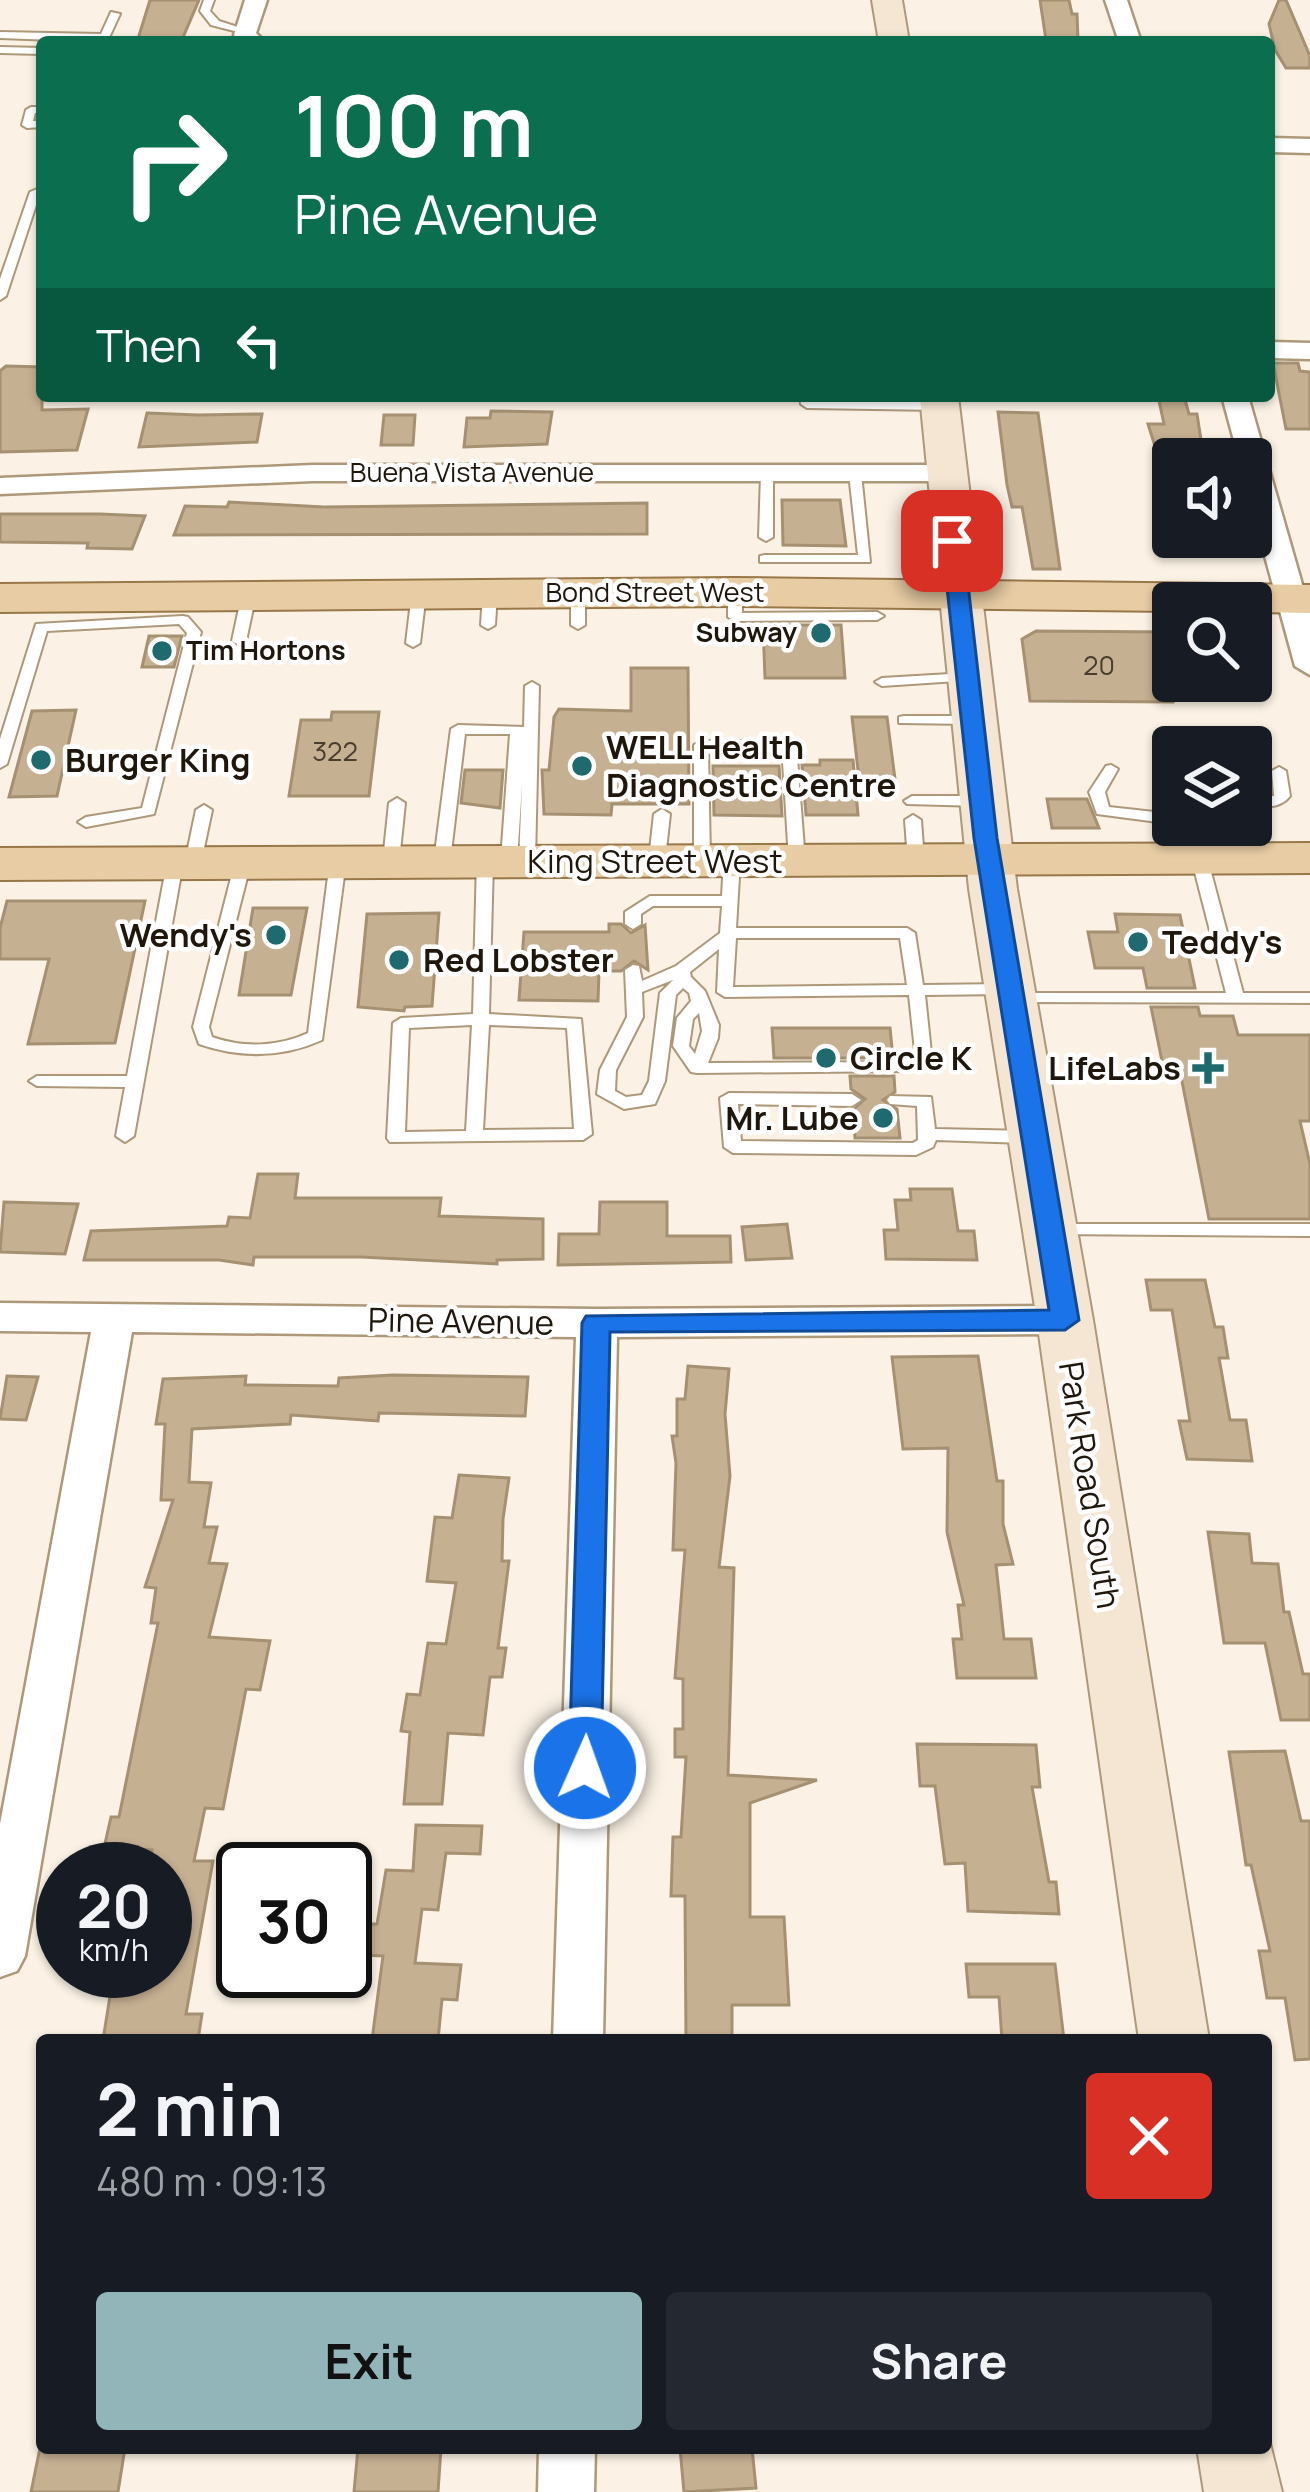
<!DOCTYPE html>
<meta charset="utf-8">
<style>
body{margin:0;font-family:Manrope,sans-serif;background:#242831;color:#f1f3f6;height:100vh;display:flex;flex-direction:column;font-size:45px;white-space:nowrap}
*{box-sizing:border-box;margin:0}
p{font-size:39px;color:#9ea1a6}
.icon{flex:none;width:66px;height:66px;fill:none;stroke:currentColor;stroke-width:2;stroke-linecap:round;stroke-linejoin:round}
.map{position:relative;flex:1;overflow:hidden}
.side{position:absolute;left:36px;top:2034px;width:1236px;height:420px;display:flex;flex-direction:column;background:#171b24;border-radius:12px;box-shadow:0 3px 9px #0004}
.side>*{flex:none}
.guide{position:absolute;left:36px;top:36px;width:1239px;height:366px;border-radius:12px;box-shadow:0 3px 9px #0004;background:#0b6e4f;color:#fff;overflow:hidden}
.fabs{position:absolute;left:1152px;top:438px;display:grid;gap:24px}
.fabs a{display:grid;place-items:center;width:120px;height:120px;border-radius:12px;background:#171b24;box-shadow:0 3px 9px #0004;font-size:60px}
.speed{position:absolute;left:36px;top:1842px;display:flex;gap:24px;font-size:60px;font-weight:700;text-align:center}
.speed>*{display:grid;place-content:center;width:156px;height:156px;border-radius:50%;background:#171b24;box-shadow:0 3px 9px #0004;line-height:1}
.speed small{font-size:30px;font-weight:400}
.speed .limit{border:6px solid #111;border-radius:18px;background:#fff;color:#111}
.pin{position:absolute;display:grid;place-items:center;width:102px;height:102px;color:#fff;margin:-51px;border-radius:24px;box-shadow:0 6px 18px #0006}
.me{position:absolute;width:132px;margin:-66px;rotate:2deg;stroke-linejoin:round;filter:drop-shadow(0 0 9px #0008)}
.turn{display:flex;align-items:center;gap:42px;height:252px;padding:0 60px;font-size:54px}
.turn .icon{width:156px;height:156px;stroke-width:2.5}
.turn b{display:block;font-size:84px;line-height:102px}
.then{display:flex;align-items:center;height:114px;padding:0 60px;background:#0003;gap:24px;font-size:45px}
.round{display:grid;place-items:center;flex:none;width:126px;height:126px;border-radius:12px;background:#242831}
.overview{display:flex;align-items:center;justify-content:space-between;height:204px;padding:0 60px}
h1{font-size:72px;font-weight:700;line-height:90px}
.action{display:flex;gap:24px;margin-top:auto;padding:24px 60px}
.action a{flex:1;height:138px;border-radius:12px;background:#92b5b9;color:#111;font-size:48px;font-weight:700;line-height:138px;text-align:center}
.action a+a{background:#242831;color:#f1f3f6}
.map>svg:first-child{display:block}
.building{fill:#c6b092;stroke:#a59072;stroke-width:3}
.lines{fill:none;stroke-linecap:round;stroke-linejoin:round}
.lane-casing{stroke:#ad987a;stroke-width:4}
.street-casing{stroke:#ad987a;stroke-width:5}
.secondary-casing{stroke:#ad987a;stroke-width:4}
.primary-casing{stroke:#987748;stroke-width:4}
.lane{fill:#fff;fill-rule:evenodd}
.street{fill:#fff;fill-rule:evenodd}
.secondary{fill:#f4e6d2;fill-rule:evenodd}
.primary{fill:#e8cda4;fill-rule:evenodd}
.route{fill:#1a73e8;stroke:#114b97;stroke-width:3}
.poi-dot{fill:#1e6a6e;stroke:#fff;stroke-width:4.5}
.labels{text-anchor:middle;stroke-width:9;stroke-linejoin:round;paint-order:stroke}
.far-street-label{font-size:27px;fill:#1f170c;stroke:#fff}
.far-poi-label{font-size:27px;font-weight:bold;fill:#1f170c;stroke:#fff;text-anchor:end}
.number-label{font-size:27px;fill:#493d2e}
.poi-label{font-size:33px;font-weight:bold;fill:#1f170c;stroke:#fff;text-anchor:start}
.street-label{font-size:33px;fill:#1f170c;stroke:#fff}
</style>
<div class="map">
<svg width="1310" height="2492" viewBox="0 0 1310 2492">
<rect width="100%" height="100%" fill="#fbf2e5"/>
<g class="building">
<polygon points="150,0 199,0 181,42 137,42"/>
<polygon points="1040,0 1069,0 1072,14 1077,14 1078,40 1046,40"/>
<polygon points="1279,0 1286,0 1310,56 1310,68 1286,68 1275,50 1269,24"/>
<polygon points="1273,363 1298,363 1300,371 1310,372 1310,429 1286,429"/>
<polygon points="6,366 42,367 42,410 88,409 77,450 0,452 0,371"/>
<polygon points="1158,396 1184,396 1189,414 1197,414 1204,459 1159,459 1148,424 1164,424"/>
<polygon points="491,411 552,412 547,444 464,447 467,418 490,418"/>
<polygon points="998,412 1038,413 1060,569 1033,569 1022,507 1012,507 1007,485"/>
<polygon points="147,413 198,415 262,414 257,442 139,447"/>
<polygon points="384,415 415,415 413,445 381,445"/>
<polygon points="782,500 840,500 846,546 783,545"/>
<polygon points="229,502 324,507 647,503 647,534 174,535 185,506 227,507"/>
<polygon points="0,514 100,514 145,516 132,549 87,548 88,543 0,542"/>
<polygon points="763,625 841,625 845,678 765,678"/>
<polygon points="1036,631 1173,632 1173,702 1030,701 1022,639"/>
<polygon points="149,636 182,636 174,667 142,667"/>
<polygon points="631,668 688,668 689,804 612,804 611,815 544,814 542,770 549,770 554,717 559,709 631,711"/>
<polygon points="76,710 57,796 9,797 32,711"/>
<polygon points="332,712 379,712 369,796 289,796 301,720 331,720"/>
<polygon points="852,717 887,717 895,779 859,779"/>
<polygon points="820,760 853,760 858,815 806,815 802,765 820,765"/>
<polygon points="713,766 779,766 782,816 714,815"/>
<polygon points="465,770 503,770 500,808 461,803"/>
<polygon points="1047,799 1087,799 1099,828 1052,828"/>
<polygon points="7,901 145,901 115,1043 28,1044 49,959 0,959 0,928"/>
<polygon points="253,908 307,908 291,995 239,995"/>
<polygon points="439,913 432,1006 405,1007 404,1011 358,1007 367,914"/>
<polygon points="1115,914 1180,915 1195,988 1147,988 1143,968 1095,968 1088,932 1118,932"/>
<polygon points="609,924 621,924 631,933 645,925 648,970 634,961 621,971 599,971 598,1001 519,1000 524,932 609,932"/>
<polygon points="1151,1007 1198,1007 1200,1016 1233,1016 1238,1035 1310,1035 1310,1121 1300,1121 1310,1164 1310,1219 1209,1219 1178,1061 1162,1061"/>
<polygon points="772,1028 890,1028 893,1058 774,1058"/>
<polygon points="850,1076 894,1076 895,1092 883,1100 897,1109 900,1138 855,1138 853,1110 865,1099 851,1089"/>
<polygon points="258,1174 298,1174 295,1198 441,1198 439,1216 543,1219 543,1259 497,1260 497,1264 361,1257 254,1257 253,1265 219,1260 84,1260 91,1231 227,1226 229,1217 250,1218"/>
<polygon points="910,1189 952,1189 958,1231 974,1231 977,1260 886,1259 884,1230 898,1230 895,1200 911,1200"/>
<polygon points="4,1202 78,1204 65,1254 0,1252"/>
<polygon points="600,1202 667,1202 667,1236 730,1236 731,1262 558,1265 559,1234 599,1234"/>
<polygon points="787,1224 792,1258 746,1260 742,1227"/>
<polygon points="1146,1280 1205,1280 1215,1327 1223,1327 1228,1358 1219,1358 1230,1420 1246,1420 1252,1461 1187,1459 1179,1421 1190,1421 1172,1310 1151,1310"/>
<polygon points="978,1356 997,1481 1003,1481 1003,1524 1013,1564 996,1565 1004,1639 1031,1639 1036,1678 957,1678 953,1639 962,1639 958,1605 964,1605 947,1532 948,1448 903,1449 892,1357"/>
<polygon points="688,1366 729,1369 725,1414 730,1476 719,1567 734,1568 728,1775 817,1780 750,1803 750,1917 784,1917 789,2005 732,2005 732,2040 686,2040 685,1896 671,1896 673,1837 681,1837 686,1757 675,1757 675,1729 683,1729 683,1679 675,1678 685,1550 673,1550 676,1463 672,1436 677,1436 677,1399 685,1399"/>
<polygon points="393,1375 528,1377 525,1416 379,1413 378,1421 291,1415 290,1424 192,1429 189,1482 211,1483 204,1527 217,1527 209,1563 227,1564 209,1637 270,1641 260,1690 246,1689 223,1809 205,1808 194,1861 213,1861 186,2014 202,2014 198,2040 103,2040 114,1971 165,1971 165,1869 150,1869 152,1850 104,1848 111,1817 119,1817 158,1623 151,1623 156,1588 145,1587 173,1500 161,1500 165,1424 156,1424 163,1379 246,1376 245,1385 338,1386 339,1378"/>
<polygon points="7,1376 38,1377 26,1420 0,1419"/>
<polygon points="459,1475 509,1478 503,1519 502,1561 509,1561 498,1648 506,1648 502,1677 490,1677 483,1735 448,1733 442,1804 404,1804 410,1732 401,1731 407,1694 420,1695 428,1643 446,1644 456,1583 427,1581 435,1517 452,1518"/>
<polygon points="1208,1532 1249,1534 1252,1563 1278,1564 1284,1612 1289,1612 1303,1674 1310,1674 1310,1720 1281,1720 1265,1643 1224,1643"/>
<polygon points="917,1744 1036,1745 1040,1787 1032,1787 1049,1882 1056,1882 1059,1914 968,1911 965,1863 945,1864 935,1786 920,1786"/>
<polygon points="1285,1751 1301,1821 1310,1821 1310,2059 1295,2060 1285,1998 1267,1998 1259,1951 1270,1951 1251,1865 1246,1865 1229,1752"/>
<polygon points="416,1825 482,1826 480,1854 446,1853 438,1910 422,1909 415,1963 461,1965 457,2000 442,1999 438,2040 372,2040 383,1956 364,1955 368,1924 377,1924 386,1870 413,1871"/>
<polygon points="966,1964 1055,1964 1064,2040 1002,2040 999,1997 969,1997"/>
<polygon points="40,2448 125,2448 118,2492 31,2492"/>
<polygon points="358,2448 441,2448 438,2492 354,2492"/>
<polygon points="680,2448 752,2448 756,2488 684,2492"/>
</g>
<g class="lines">
<defs>
<g id="lane">
<polygon points="204,0 214,0 210,11 219,21 250,31 250,35 211,25 200,11"/>
<polygon points="111,12 120,14 107,42 0,38 0,32 101,34"/>
<polygon points="0,47 42,48 42,54 0,53"/>
<polygon points="31,107 42,107 42,113 35,113 33,121 42,121 42,127 27,128 22,125 26,110"/>
<polygon points="42,187 6,296 0,300 0,279 30,192"/>
<polygon points="800,396 812,396 813,400 940,402 946,406 940,410 807,408 801,404"/>
<polygon points="767,469 773,473 773,537 766,541 759,537 761,473"/>
<polygon points="855,469 861,473 870,562 760,562 760,556 765,555 858,555 849,473"/>
<polygon points="735,588 742,592 742,613 877,612 884,616 877,620 735,621 728,617 728,592"/>
<polygon points="419,589 426,593 420,643 413,647 406,643 412,593"/>
<polygon points="490,589 497,593 495,625 488,629 481,625 483,593"/>
<polygon points="578,589 585,593 585,625 578,629 571,625 571,593"/>
<polygon points="249,590 256,594 246,641 239,645 232,641 242,594"/>
<polygon points="183,616 188,617 201,632 154,814 86,827 78,822 86,817 142,808 187,633 179,624 47,631 7,764 0,768 0,739 36,624"/>
<polygon points="967,673 974,677 972,680 882,686 875,682 882,678"/>
<polygon points="532,682 539,686 535,860 527,865 519,860 522,786 517,860 509,865 501,860 510,734 465,734 450,861 447,864 437,864 434,861 451,729 458,725 524,727 525,686"/>
<polygon points="904,716 972,716 979,720 972,724 899,723 899,717"/>
<polygon points="701,741 740,741 747,745 740,749 708,749 710,859 702,864 694,859 694,745"/>
<polygon points="789,741 796,745 805,861 797,866 789,861 782,745"/>
<polygon points="1111,765 1118,769 1105,792 1109,807 1173,814 1173,824 1097,814 1089,792 1106,766"/>
<path d="M1279,767L1286,771L1290,796C1280,809 1266,806 1251,807V797L1274,796L1272,771Z"/>
<polygon points="912,796 981,796 989,801 981,806 907,804 904,801"/>
<polygon points="397,798 405,803 399,861 391,866 383,861 389,803"/>
<polygon points="204,805 212,810 201,862 193,867 185,862 196,810"/>
<polygon points="662,809 670,814 665,859 657,864 649,859 654,814"/>
<polygon points="913,815 921,820 924,860 916,865 908,860 905,820"/>
<polygon points="1199,852 1207,857 1243,993 1310,993 1310,1003 1009,1002 1007,998 1009,994 1015,993 1226,993 1191,857"/>
<path d="M732,855L740,860L736,928H907L915,933L923,985L1008,984L1016,989L1008,994L925,995L931,1053L910,1071L697,1073L691,1072L673,1046L677,1018L691,1001L689,993L683,988L676,995L665,1081L655,1104L624,1109L597,1094L600,1070L627,1017L625,970L633,965L639,966L642,981L676,966L720,933L722,906H653L641,914V924L633,929L625,924V912L650,896H722L724,860ZM736,938H900L907,985L733,987ZM719,949L717,992L725,997L909,995L915,1051L900,1062L708,1063L718,1038L719,1025L705,991L691,977L690,972ZM673,980L660,993L649,1081L642,1095L626,1097L615,1091L616,1070L643,1017L642,992ZM699,1013L702,1031L695,1054L689,1046L693,1019Z"/>
<path d="M338,856L346,861L322,1040C282,1058 240,1058 199,1044L193,1027L235,862L243,857L251,862L209,1027L212,1037C243,1048 278,1047 308,1033L330,861Z"/>
<path d="M485,856L493,861L489,1014L581,1019L592,1134L583,1140L390,1142L387,1138L393,1023L401,1018L473,1014L477,861ZM472,1025L466,1131L405,1132L409,1028ZM489,1025L567,1028L574,1129L483,1130Z"/>
<polygon points="175,858 183,863 134,1136 125,1142 116,1136 125,1087 37,1086 29,1081 37,1076 127,1076 167,863"/>
<polygon points="729,1093 852,1094 861,1100 852,1106 738,1104 741,1141 913,1143 918,1140 917,1106 890,1104 887,1100 890,1096 931,1097 935,1129 1028,1131 1037,1137 1028,1143 936,1140 933,1147 916,1155 733,1153 724,1147 720,1098"/>
<polygon points="1053,1224 1310,1224 1310,1236 1047,1234 1044,1230"/>
</g>
<g id="street">
<polygon points="245,0 267,0 256,33 265,42 240,42 234,35"/>
<polygon points="1105,0 1127,0 1141,42 1119,42"/>
<polygon points="1269,138 1310,139 1310,153 1269,152"/>
<polygon points="1269,342 1310,343 1310,359 1269,358"/>
<polygon points="1222,396 1248,396 1310,612 1310,675 1295,666 1251,505 1251,459 1239,459"/>
<polygon points="313,465 945,465 959,473 945,481 313,481 0,494 0,478"/>
<polygon points="0,1303 597,1309 1065,1306 1079,1310 1085,1320 1079,1330 1065,1334 617,1337 603,2040 553,2040 576,1337 132,1332 25,1956 17,1971 0,1977 0,1824 91,1332 0,1331"/>
<polygon points="539,2448 595,2448 594,2492 538,2492"/>
</g>
<g id="secondary">
<polygon points="872,0 902,0 909,42 879,42"/>
<polygon points="920,396 958,396 1017,889 1093,1320 1209,2040 1139,2040 1037,1320 969,889"/>
<polygon points="1266,2427 1282,2492 1204,2492 1197,2448 1266,2448"/>
</g>
<g id="primary">
<polygon points="735,578 1310,585 1310,613 1251,612 1251,603 1173,603 1173,611 735,606 0,612 0,584"/>
<polygon points="1310,843 1310,873 0,880 0,848"/>
</g>
</defs>
<use href="#lane" class="lane-casing"/>
<use href="#street" class="street-casing"/>
<use href="#secondary" class="secondary-casing"/>
<use href="#primary" class="primary-casing"/>
<use href="#lane" class="lane"/>
<use href="#street" class="street"/>
<use href="#secondary" class="secondary"/>
<use href="#primary" class="primary"/>
</g>
<polygon class="route" points="952,535 963,541 997,838 1079,1320 1065,1330 610,1332 601,1768 596,1777 585,1781 574,1777 569,1768 582,1323 586,1316 1049,1310 974,838 942,541"/>
<g class="poi-dot">
<circle cx="821" cy="633" r="12"/>
<circle cx="162" cy="651" r="12"/>
<circle cx="41" cy="760" r="12"/>
<circle cx="582" cy="766" r="12"/>
<circle cx="276" cy="935" r="12"/>
<circle cx="1138" cy="942" r="12"/>
<circle cx="399" cy="960" r="12"/>
<circle cx="826" cy="1058" r="12"/>
<path d="M1202 1050h12v12h12v12h-12v12h-12v-12h-12v-12h12z"/>
<circle cx="883" cy="1118" r="12"/>
</g>
<g class="labels">
<g class="far-street-label">
<text x="472" y="482">Buena Vista Avenue</text>
<text x="655" y="602">Bond Street West</text>
</g>
<g class="far-poi-label">
<text x="797" y="642">Subway</text>
<text x="186" y="660" text-anchor="start">Tim Hortons</text>
</g>
<g class="number-label">
<text x="1099" y="675">20</text>
<text x="335" y="761">322</text>
</g>
<g class="poi-label">
<text x="606" y="759">WELL Health<tspan x="606" dy="38">Diagnostic Centre</tspan></text>
<text x="65" y="772">Burger King</text>
<text x="252" y="947" text-anchor="end">Wendy's</text>
<text x="1162" y="954">Teddy's</text>
<text x="423" y="972">Red Lobster</text>
<text x="850" y="1070">Circle K</text>
<text x="1181" y="1080" text-anchor="end">LifeLabs</text>
<text x="859" y="1130" text-anchor="end">Mr. Lube</text>
</g>
<g class="street-label">
<text x="655" y="873">King Street West</text>
<text transform="translate(461 1321) rotate(1)" y="12">Pine Avenue</text>
<text transform="translate(1090 1485) rotate(81)" y="12">Park Road South</text>
</g>
</g>
</svg>
<div class="fabs">
<a><svg class="icon" aria-label="sound" viewBox="0 0 24 24"><path d="M4 9h4l5-4v14l-5-4H4zM17 9q2 3 0 6"/></svg></a>
<a><svg class="icon" aria-label="search" viewBox="0 0 24 24"><circle cx="10" cy="10" r="6"/><path d="M15 15l6 6"/></svg></a>
<a><svg class="icon" aria-label="layers" viewBox="0 0 24 24"><path d="M12 4l9 5-9 5-9-5zM3 14l9 5 9-5"/></svg></a>
</div>
<div class="speed"><div>20<small>km/h</small></div><div class="limit">30</div></div>
<div class="pin" style="left:952px;top:541px;background:#d93025"><svg class="icon" aria-label="arrive" viewBox="0 0 24 24"><path d="M6 21V4h12l-3 4 3 4H6"/></svg></div>
<svg class="me" style="left:585px;top:1768px" viewBox="-20 -20 40 40"><circle r="17" fill="#1a73e8" stroke="#fff" stroke-width="3"/><path d="M0-11L8 9 0 5-8 9z" fill="#fff"/></svg>
<div class="guide">
<div class="turn"><svg class="icon" aria-label="right" viewBox="0 0 24 24"><path d="M7 20v-9h11M14 6l5 5-5 5"/></svg><div><b>100 m</b>Pine Avenue</div></div>
<div class="then">Then<svg class="icon" aria-label="left" viewBox="0 0 24 24"><path d="M17 20v-9H6M10 6l-5 5 5 5"/></svg></div>
</div>
<section class="side">
<div class="overview"><div><h1>2 min</h1><p>480 m · 09:13</p></div><a class="round" style="background:#d93025;color:#fff"><svg class="icon" aria-label="close" viewBox="0 0 24 24"><path d="M6 6l12 12M18 6L6 18"/></svg></a></div>
<div class="action"><a>Exit</a><a>Share</a></div>
</section>
</div>
